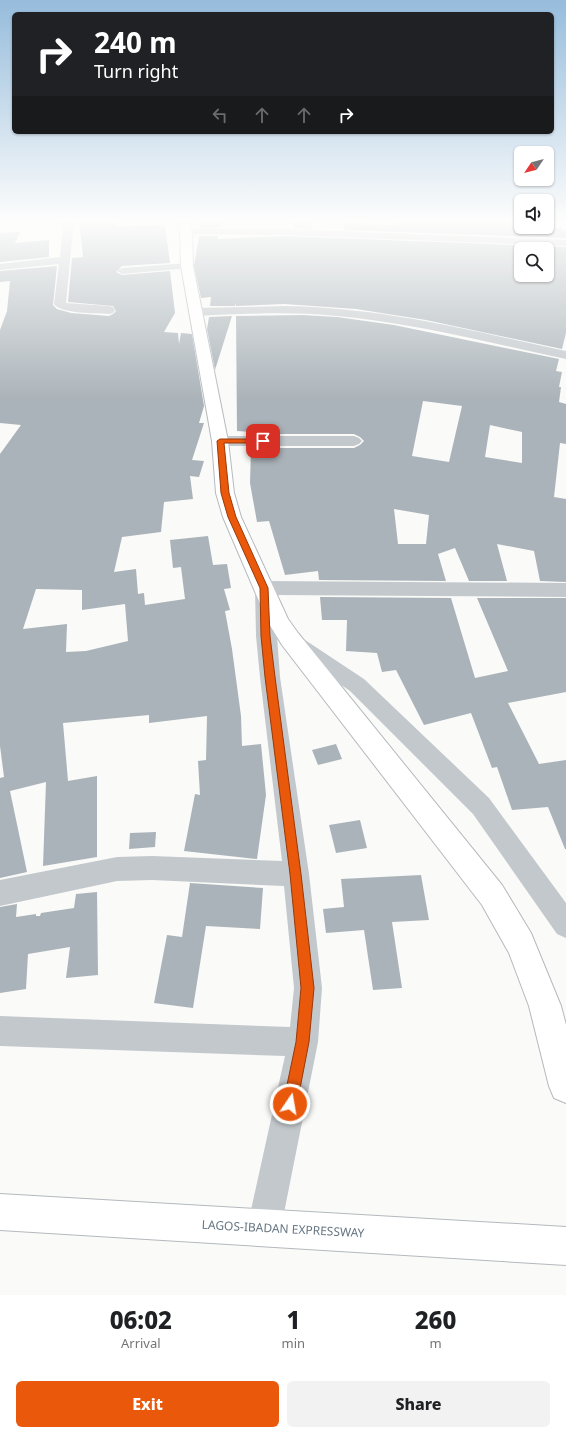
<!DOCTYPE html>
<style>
body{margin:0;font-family:"Noto Sans",sans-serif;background:#f2f2f2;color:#202124;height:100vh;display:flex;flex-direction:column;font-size:15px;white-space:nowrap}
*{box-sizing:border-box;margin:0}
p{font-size:13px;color:#757577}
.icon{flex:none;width:22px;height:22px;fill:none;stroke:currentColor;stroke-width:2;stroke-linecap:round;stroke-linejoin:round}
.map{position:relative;height:1295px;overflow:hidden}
.panel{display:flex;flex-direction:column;background:#fff;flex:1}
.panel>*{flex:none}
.guide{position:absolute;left:12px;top:12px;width:542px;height:122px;border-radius:6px;box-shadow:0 1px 3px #0004;background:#202124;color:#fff;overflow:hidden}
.needle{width:26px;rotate:235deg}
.fabs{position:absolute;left:514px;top:146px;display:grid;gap:8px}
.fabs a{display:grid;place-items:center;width:40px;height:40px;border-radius:6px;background:#fff;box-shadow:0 1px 3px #0004;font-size:20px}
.pin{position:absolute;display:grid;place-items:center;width:34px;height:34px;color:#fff;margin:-17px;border-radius:8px;box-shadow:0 2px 6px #0006}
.me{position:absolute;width:44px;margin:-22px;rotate:12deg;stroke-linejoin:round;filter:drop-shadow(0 0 3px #0008)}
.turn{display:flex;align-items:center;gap:14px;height:84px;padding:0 16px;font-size:18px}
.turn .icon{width:52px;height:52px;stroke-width:2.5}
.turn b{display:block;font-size:28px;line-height:34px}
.lanes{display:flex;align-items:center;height:38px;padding:0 16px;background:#0003;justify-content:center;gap:20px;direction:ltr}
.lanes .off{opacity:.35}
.eta{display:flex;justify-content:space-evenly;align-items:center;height:68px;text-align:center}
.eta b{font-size:24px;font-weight:800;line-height:28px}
.action{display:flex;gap:8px;margin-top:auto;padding:8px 16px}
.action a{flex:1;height:46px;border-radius:6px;background:#ea580c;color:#fff;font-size:16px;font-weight:800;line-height:46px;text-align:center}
.action a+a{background:#f2f2f2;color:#202124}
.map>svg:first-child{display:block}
.building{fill:#aab3b9;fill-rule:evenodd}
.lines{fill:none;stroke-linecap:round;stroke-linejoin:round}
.major-casing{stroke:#b5babe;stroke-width:2}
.highway-casing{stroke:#b4b9bd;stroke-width:2}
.minor{fill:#c3c8cc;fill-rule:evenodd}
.major{fill:#fff;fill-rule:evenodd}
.highway{fill:#fff;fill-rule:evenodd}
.route{fill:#ea580c;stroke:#983908}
.labels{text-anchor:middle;stroke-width:4;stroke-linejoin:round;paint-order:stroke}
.near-street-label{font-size:12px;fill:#657683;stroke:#fff}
</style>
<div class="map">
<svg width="566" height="1295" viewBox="0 0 566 1295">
<rect width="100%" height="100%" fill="#fafaf8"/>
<g class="building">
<path d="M79,220H115L116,226L165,225L170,263L122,266L116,272L122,275L170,271L175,313L164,332L178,333L179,344L181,333L192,334L204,406L199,423H204L192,460L204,461L199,477L190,476L193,499L164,502L161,532L122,537L114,572L136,569L138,594L144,593L145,605L185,599L181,567L173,568L170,540L208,536L213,565L227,564L231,588L224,589L230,610L225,611L232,649L241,716L242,746L261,744L266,795L257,859L184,851L195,794L200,795L198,761L206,760L207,716L149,723V715L63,723L68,781L97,776V857L43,866L46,782L10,791L27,872L0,878V778L4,777L0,746V454L21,425L0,423V330L7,311L10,281L0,282V271L57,266L53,305L57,309L71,313L109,316L113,314L116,311L113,306L68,302L72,258L83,257ZM36,589L82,590V610L125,604L128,641L86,651L66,652L67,624L23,629Z"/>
<polygon points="202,220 221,220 220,228 200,228"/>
<polygon points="292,220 310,220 312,229 294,228"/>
<polygon points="399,220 449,222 449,220 521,220 521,227 562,228 563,230 566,231 566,238 344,230 345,223 399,225"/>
<polygon points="20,232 15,243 49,240 49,257 0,262 0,233"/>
<path d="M199,236H218V239L286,236L566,247V333L562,349L426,320L356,309L284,304L236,306L235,303V306H210L211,297L201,298L194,266ZM521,249H547V275H521Z"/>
<path d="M302,315L337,317L394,325L559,359L556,371L562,372L559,387H561L559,402L566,404V444L560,443L554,497L566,499V582L540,581L534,551L497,544L507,581H469L455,548L438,554L446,581L319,580L318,571L285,575L269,521L257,522L250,483L251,448H354L360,445L364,441L360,437L354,434H251V432L237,431L236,316ZM423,401L462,406L449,462L412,456ZM490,425L522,432V463L485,457ZM394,509L429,515L426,544H398Z"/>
<polygon points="232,316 215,370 207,329 209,317"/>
<polygon points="320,597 451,598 475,678 508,671 477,598 566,598 566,692 508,703 539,764 566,760 566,849 565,849 548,807 512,810 497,767 492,768 471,713 424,725 396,670 382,672 377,653 346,651 347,620 322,620"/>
<polygon points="336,744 342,759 318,765 312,750"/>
<polygon points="360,820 367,848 336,853 329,825"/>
<polygon points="156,832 155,847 129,849 130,833"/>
<polygon points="421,875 429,920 392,922 402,988 373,990 364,930 326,933 323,909 344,907 341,879"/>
<polygon points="190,883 263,888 260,929 206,926 193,1008 154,1003 167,935 182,937"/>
<polygon points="97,892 98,975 66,978 70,947 28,954 26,989 0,993 0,907 17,904 16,917 36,914 36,916 40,916 41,913 74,908 76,894"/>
</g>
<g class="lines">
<defs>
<polygon id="major" points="177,220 187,220 192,232 193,266 228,441 234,493 241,517 288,619 298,633 502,885 531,933 561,1006 566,1025 566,1103 554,1098 549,1086 529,1006 509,953 482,905 282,645 268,622 223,517 216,493 212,441 181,266 180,232"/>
<polygon id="highway" points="0,1194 566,1227 566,1265 0,1230"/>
</defs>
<use href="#major" class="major-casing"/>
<use href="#highway" class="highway-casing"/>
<g class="minor">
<path d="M64,220H74L66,303L109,306L113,307L115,310L113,313L109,314C97,313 61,314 54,304L59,264L0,270V264L60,257Z"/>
<polygon points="186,229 286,229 566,240 566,246 286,235 182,234 181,232 182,230"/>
<polygon points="187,263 191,264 192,266 191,268 122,274 117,271 122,268"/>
<path d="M284,306C380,307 473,331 566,351V359C490,343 414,323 337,316C290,311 242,314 195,316L191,315L189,312L191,309L195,308Z"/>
<polygon points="220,436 354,436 359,438 362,441 359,444 354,446 220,446 215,444 212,441 215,438"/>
<polygon points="264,581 566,583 566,597 274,595 280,677 309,874 322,988 318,1042 281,1228 276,1240 264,1245 252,1240 247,1228 285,1056 0,1046 0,1016 290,1027 294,988 284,886 152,880 117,881 0,906 0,880 117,857 152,856 282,861 260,677 256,636 255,588 257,583"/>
<polygon points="298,637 305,640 364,679 489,798 566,903 566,938 557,934 473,814 350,691 291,650 288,645 291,640"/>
</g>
<use href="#major" class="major"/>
<use href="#highway" class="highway"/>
</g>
<linearGradient id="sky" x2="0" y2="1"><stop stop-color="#96bcdc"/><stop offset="0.55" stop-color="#fdfdfc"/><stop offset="1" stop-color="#fdfdfc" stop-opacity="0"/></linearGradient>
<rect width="566" height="401" fill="url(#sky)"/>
<polygon class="route" points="220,439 263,439 266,441 263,443 224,443 229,493 236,517 268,588 270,636 275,677 301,874 314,988 309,1042 297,1104 295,1109 290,1111 285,1109 283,1104 296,1042 301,988 290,874 265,677 261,636 260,588 228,517 221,493 217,441"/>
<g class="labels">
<g class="near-street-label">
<text transform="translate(283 1229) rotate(3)" y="4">LAGOS-IBADAN EXPRESSWAY</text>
</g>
</g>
</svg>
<div class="fabs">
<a><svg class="needle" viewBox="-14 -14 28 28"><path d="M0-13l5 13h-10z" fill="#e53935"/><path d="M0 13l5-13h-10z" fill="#757577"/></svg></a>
<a><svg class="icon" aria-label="sound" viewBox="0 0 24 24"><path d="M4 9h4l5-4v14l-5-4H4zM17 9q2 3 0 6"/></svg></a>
<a><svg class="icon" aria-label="search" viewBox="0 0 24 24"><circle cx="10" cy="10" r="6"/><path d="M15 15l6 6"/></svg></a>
</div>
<div class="pin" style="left:263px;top:441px;background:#d93025"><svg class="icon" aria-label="arrive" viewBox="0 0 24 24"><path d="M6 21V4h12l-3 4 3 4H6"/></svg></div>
<svg class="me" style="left:290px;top:1104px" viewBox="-20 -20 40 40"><circle r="17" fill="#ea580c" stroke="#fff" stroke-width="3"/><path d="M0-11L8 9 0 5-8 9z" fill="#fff"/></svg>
<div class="guide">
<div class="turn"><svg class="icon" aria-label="right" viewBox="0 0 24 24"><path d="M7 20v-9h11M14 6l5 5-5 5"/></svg><div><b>240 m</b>Turn right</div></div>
<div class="lanes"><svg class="icon off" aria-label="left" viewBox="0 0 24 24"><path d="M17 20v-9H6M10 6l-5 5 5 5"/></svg><svg class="icon off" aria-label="ahead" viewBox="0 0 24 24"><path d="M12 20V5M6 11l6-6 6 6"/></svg><svg class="icon off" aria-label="ahead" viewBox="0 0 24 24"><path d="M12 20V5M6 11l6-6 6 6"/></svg><svg class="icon" aria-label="right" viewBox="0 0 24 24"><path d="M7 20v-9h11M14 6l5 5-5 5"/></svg></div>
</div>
</div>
<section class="panel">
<div class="eta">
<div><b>06:02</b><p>Arrival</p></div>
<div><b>1</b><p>min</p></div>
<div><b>260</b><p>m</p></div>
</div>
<div class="action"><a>Exit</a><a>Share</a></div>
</section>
